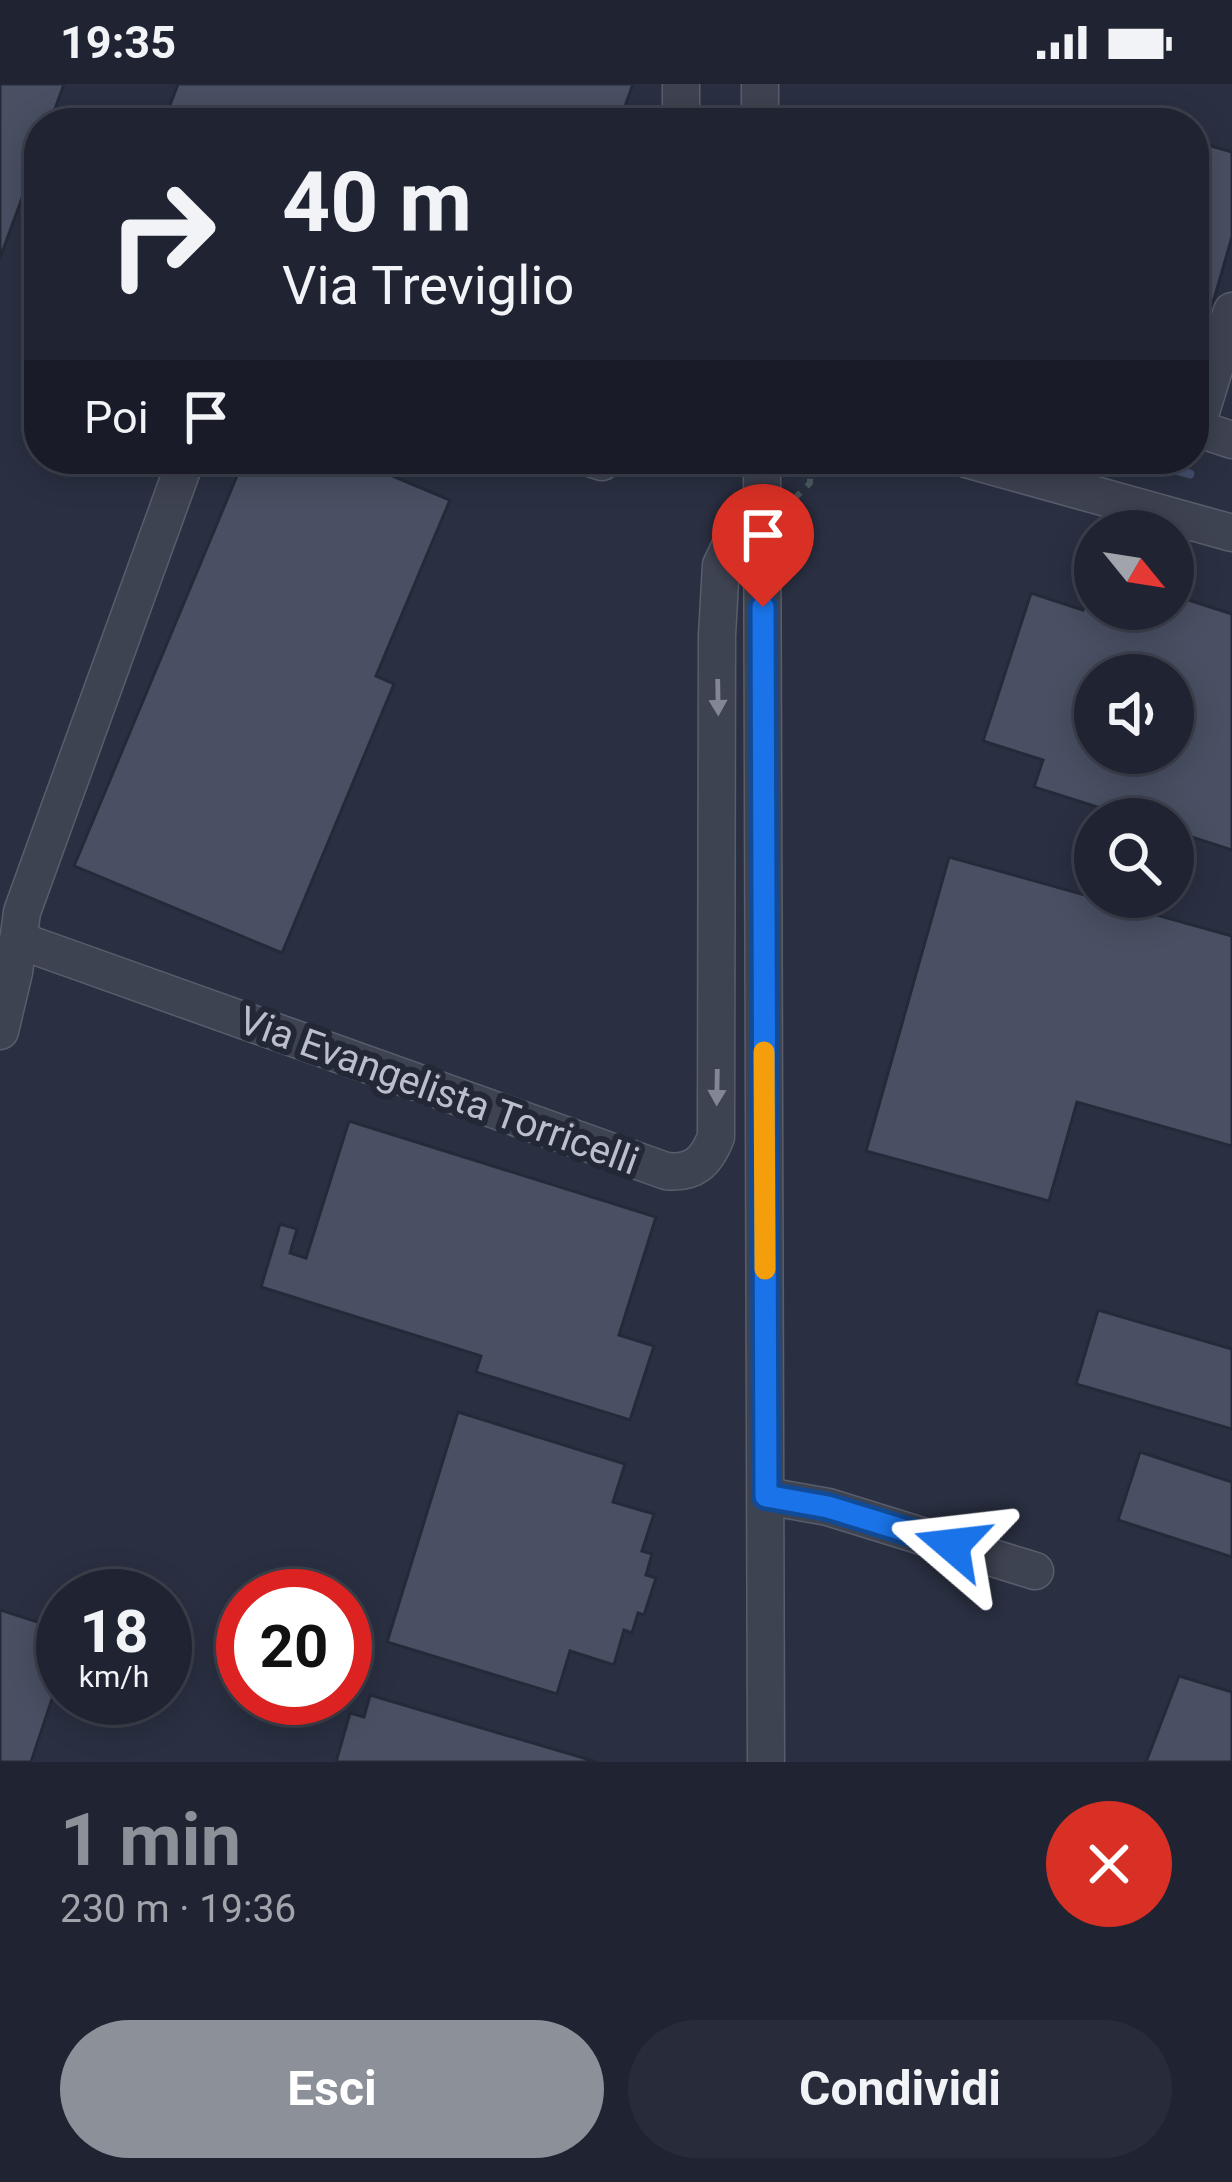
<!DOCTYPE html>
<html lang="it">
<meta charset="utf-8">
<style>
body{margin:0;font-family:Roboto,sans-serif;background:#282c3a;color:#f1f3f6;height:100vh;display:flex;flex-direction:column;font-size:45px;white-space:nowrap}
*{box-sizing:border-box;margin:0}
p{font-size:39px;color:#a2a4ac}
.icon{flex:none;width:66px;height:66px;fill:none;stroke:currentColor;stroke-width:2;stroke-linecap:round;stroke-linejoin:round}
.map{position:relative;height:1678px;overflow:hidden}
.panel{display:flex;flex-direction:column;background:#202432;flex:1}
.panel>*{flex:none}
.guide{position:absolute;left:24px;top:24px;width:1185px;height:366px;border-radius:48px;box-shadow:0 6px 30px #0003,0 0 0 3px #3d414d;background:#202432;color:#f1f3f6;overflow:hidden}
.needle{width:78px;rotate:120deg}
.tools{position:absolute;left:1074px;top:426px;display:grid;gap:24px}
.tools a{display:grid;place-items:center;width:120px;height:120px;border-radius:50%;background:#202432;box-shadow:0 6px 30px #0003,0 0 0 3px #3d414d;font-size:60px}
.speed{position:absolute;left:36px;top:1485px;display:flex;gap:24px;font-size:60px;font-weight:700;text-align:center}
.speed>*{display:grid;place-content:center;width:156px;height:156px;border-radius:50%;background:#202432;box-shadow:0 6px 30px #0003,0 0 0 3px #3d414d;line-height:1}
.speed small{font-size:30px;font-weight:400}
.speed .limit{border:18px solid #d22;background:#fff;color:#111}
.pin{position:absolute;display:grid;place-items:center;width:102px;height:102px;color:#fff;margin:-123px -51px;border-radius:50% 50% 50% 0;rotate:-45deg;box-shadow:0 0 12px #0007}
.pin .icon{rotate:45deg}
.me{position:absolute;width:132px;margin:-66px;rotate:287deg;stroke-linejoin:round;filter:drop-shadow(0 0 9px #0008)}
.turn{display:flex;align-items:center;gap:42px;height:252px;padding:0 60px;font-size:54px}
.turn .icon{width:156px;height:156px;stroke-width:2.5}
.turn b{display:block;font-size:84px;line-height:102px}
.then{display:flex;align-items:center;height:114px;padding:0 60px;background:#0003;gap:24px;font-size:45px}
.round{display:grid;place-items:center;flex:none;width:126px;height:126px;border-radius:63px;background:#282c3a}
.headline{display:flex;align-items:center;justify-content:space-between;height:204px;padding:0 60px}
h1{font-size:72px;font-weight:700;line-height:90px;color:#8c9099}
.primary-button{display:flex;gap:24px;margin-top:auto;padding:24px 60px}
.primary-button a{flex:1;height:138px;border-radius:72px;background:#8c9099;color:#fff;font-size:48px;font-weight:700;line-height:138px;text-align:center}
.primary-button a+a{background:#282c3a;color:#f1f3f6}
.status{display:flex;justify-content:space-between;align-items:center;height:84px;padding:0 60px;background:#202432;direction:ltr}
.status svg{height:33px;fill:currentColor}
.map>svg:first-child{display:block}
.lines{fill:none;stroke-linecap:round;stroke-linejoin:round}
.stream{stroke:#434d6b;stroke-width:9}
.building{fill:#495063;stroke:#252a39;stroke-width:3;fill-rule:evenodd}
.minor-casing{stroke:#595e6c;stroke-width:39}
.path{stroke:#4c5b62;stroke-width:6;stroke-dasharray:9 9;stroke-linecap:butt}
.minor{stroke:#3e4352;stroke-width:36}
.oneway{fill:#838795}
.route-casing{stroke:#114b97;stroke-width:30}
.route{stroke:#1a73e8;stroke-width:21}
.slow{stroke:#f59e0b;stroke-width:21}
.labels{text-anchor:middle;stroke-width:12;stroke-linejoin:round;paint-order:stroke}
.street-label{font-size:39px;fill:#bbbfcc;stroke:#232837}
</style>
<div class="status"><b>19:35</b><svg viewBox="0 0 49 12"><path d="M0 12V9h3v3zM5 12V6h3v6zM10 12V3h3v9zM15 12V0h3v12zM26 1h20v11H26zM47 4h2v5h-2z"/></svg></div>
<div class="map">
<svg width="1232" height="1678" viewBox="0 0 1232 1678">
<rect width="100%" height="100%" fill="#2a3042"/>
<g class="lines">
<polyline class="stream" points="1138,375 1190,390"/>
</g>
<g class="building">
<polygon points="0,0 64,0 50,39 39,39 39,68 0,174"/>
<polygon points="178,0 633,0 619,39 163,39"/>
<polygon points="1194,57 1232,68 1232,153 1208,236 1194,232"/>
<polygon points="1194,232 1208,236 1194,282"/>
<polygon points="244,375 352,375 450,416 376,592 394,600 282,869 74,782"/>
<path d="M1095,487V525H1173V511L1232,530V766L1173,747V735H1135L1034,703L1043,676L983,657L1031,509L1083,526ZM1095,591H1173V669H1095Z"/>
<polygon points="949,773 1232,852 1232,1062 1077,1018 1049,1117 866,1067"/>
<polygon points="349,1037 656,1133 619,1251 654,1262 630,1336 476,1288 481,1272 261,1203 280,1140 297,1145 290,1169 306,1174"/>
<polygon points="1098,1226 1232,1265 1232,1345 1076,1300"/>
<polygon points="458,1328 625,1380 613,1418 654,1430 642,1467 652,1470 646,1491 656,1494 644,1531 638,1529 632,1549 624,1546 614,1581 570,1567 557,1610 387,1558"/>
<polygon points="1140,1368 1232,1398 1232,1473 1118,1436"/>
<polygon points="0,1526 63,1546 63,1582 31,1678 0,1678"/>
<polygon points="1179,1592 1232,1608 1232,1678 1146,1678"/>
<polygon points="370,1611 597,1678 336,1678 350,1629 364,1633"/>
</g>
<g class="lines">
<defs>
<g id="minor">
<polyline points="760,0 760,39"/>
<polyline points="681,39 681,0"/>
<polyline points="1232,227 1196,344 1232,356"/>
<polyline points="593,375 602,378"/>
<polyline points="762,375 766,1678"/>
<polyline points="966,375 1232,449"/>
<path d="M18,856L666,1087C694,1090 706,1078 716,1053L717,551L721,481L738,446L763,429"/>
<polyline points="0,947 14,888 22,828 186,375"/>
<polyline points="766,1412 828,1423 1035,1487"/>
</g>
</defs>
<use href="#minor" class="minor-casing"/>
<polyline class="path" points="794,415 810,399 810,375"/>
<use href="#minor" class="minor"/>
</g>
<defs><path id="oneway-solid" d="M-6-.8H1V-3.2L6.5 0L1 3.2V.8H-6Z" transform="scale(3)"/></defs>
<g class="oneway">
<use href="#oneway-solid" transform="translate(718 613) rotate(89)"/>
<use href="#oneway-solid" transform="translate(717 1003) rotate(91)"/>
</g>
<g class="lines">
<defs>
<polyline id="route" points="763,523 766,1412 828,1423 952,1461"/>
</defs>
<use href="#route" class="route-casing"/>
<use href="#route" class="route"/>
<polyline class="slow" points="764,968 765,1185"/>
</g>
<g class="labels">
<g class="street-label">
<text transform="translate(439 1006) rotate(20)" y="14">Via Evangelista Torricelli</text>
</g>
</g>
</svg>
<div class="tools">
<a><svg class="needle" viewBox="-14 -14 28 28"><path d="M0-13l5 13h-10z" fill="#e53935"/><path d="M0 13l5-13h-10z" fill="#a2a4ac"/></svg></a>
<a><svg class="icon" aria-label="sound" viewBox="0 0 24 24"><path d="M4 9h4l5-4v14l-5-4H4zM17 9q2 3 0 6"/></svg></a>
<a><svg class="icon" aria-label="search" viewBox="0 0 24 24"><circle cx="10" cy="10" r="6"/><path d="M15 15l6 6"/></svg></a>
</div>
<div class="speed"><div>18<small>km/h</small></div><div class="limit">20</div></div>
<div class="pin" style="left:763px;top:523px;background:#d93025"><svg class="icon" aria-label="arrive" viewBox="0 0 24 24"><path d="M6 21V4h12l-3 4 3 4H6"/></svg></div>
<svg class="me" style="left:952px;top:1461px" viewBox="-20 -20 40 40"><path d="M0-17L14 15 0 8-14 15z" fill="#1a73e8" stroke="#fff" stroke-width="4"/></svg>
<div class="guide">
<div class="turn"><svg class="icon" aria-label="right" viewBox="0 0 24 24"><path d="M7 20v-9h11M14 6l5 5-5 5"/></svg><div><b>40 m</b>Via Treviglio</div></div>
<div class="then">Poi<svg class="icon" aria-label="arrive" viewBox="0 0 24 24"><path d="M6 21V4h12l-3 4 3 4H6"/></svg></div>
</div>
</div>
<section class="panel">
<div class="headline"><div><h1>1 min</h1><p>230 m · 19:36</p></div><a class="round" style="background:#d93025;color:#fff"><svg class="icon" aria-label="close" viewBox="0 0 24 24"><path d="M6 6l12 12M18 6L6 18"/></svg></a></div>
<div class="primary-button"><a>Esci</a><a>Condividi</a></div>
</section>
